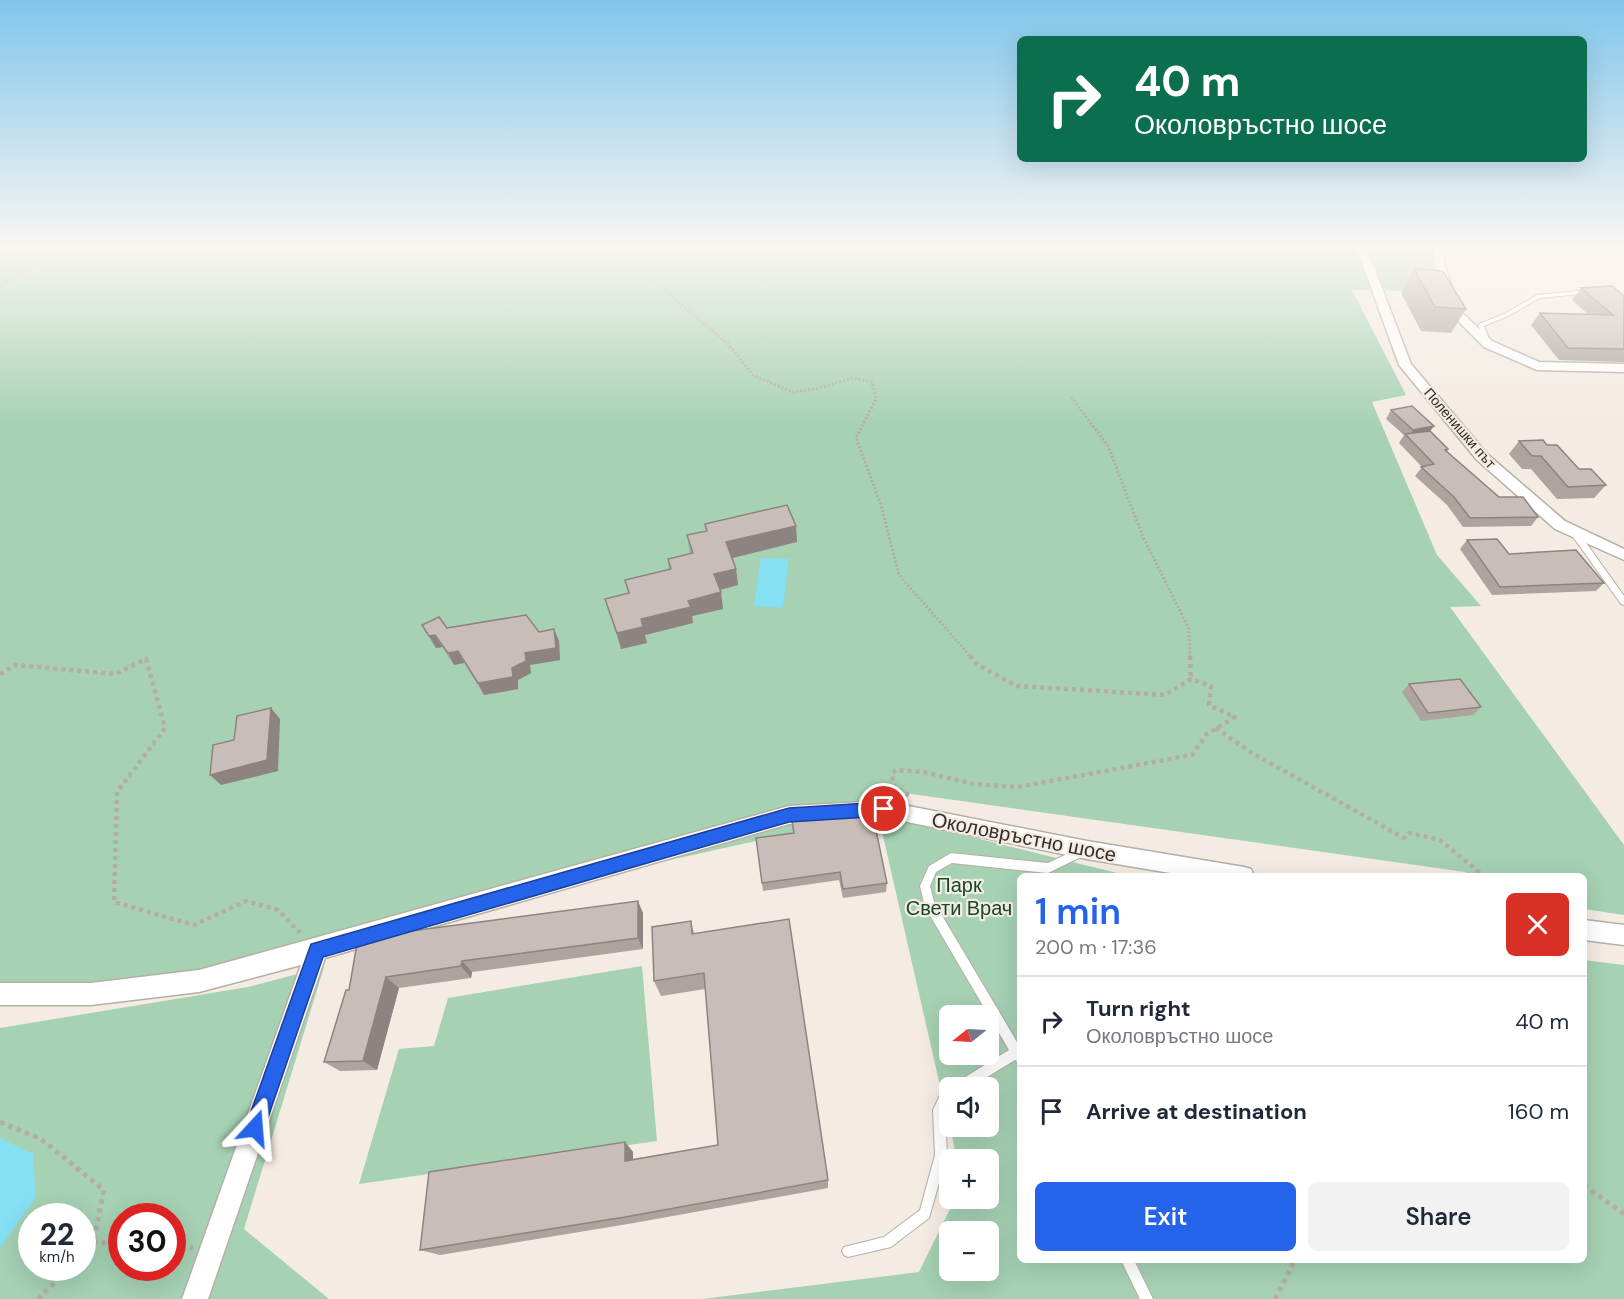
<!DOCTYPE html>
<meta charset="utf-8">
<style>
body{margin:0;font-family:"DM Sans",sans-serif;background:#f2f2f3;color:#1f2937;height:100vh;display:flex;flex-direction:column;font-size:22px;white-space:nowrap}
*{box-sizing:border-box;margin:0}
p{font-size:20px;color:#747a83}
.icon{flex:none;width:33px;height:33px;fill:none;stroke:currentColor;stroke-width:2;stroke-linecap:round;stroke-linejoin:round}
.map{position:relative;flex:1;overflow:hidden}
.details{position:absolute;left:1017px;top:873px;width:570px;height:390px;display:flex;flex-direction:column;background:#fff;border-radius:9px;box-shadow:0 6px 24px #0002}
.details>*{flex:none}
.top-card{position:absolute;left:1017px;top:36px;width:570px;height:126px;border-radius:9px;box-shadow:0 6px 24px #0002;background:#0b6e4f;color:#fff;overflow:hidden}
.needle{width:39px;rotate:252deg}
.controls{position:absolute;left:939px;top:1005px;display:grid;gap:12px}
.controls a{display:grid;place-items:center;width:60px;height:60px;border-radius:9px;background:#fff;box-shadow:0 6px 24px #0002;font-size:30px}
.speed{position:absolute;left:18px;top:1203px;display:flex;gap:12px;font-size:30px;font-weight:700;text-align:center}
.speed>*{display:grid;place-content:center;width:78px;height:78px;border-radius:50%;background:#fff;box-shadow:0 6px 24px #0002;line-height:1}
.speed small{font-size:15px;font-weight:400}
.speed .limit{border:9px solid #d22;background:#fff;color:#111}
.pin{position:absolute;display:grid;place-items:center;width:51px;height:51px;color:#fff;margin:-26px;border:3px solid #fff;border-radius:50%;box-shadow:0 2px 6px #0007}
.me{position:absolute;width:66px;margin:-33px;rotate:19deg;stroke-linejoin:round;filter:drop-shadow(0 0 4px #0008)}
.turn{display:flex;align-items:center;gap:21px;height:126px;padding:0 18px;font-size:27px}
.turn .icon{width:78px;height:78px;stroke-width:2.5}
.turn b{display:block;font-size:42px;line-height:51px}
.round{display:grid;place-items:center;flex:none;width:63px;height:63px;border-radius:9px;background:#f2f2f3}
.overview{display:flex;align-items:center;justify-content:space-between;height:102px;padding:0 18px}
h1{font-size:36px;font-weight:600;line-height:45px;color:#2563eb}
.cta{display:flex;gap:12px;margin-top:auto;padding:12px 18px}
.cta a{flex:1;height:69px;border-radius:9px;background:#2563eb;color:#fff;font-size:24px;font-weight:600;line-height:69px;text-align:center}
.cta a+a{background:#f2f2f3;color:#1f2937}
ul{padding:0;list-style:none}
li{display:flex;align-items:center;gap:18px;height:90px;padding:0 18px;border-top:2px solid #e0e1e3}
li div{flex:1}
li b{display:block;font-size:22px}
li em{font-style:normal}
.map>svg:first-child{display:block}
.green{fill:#a6d1b3;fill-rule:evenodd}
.water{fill:#85e0f3}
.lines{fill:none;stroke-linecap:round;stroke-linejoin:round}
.service-casing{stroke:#b6afa6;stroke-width:2}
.minor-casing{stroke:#b6afa6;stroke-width:3}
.path-far2{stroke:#b4ada6;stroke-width:3;stroke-dasharray:2 2;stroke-linecap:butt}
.path-far1{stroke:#b4ada6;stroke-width:4.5;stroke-dasharray:4 4;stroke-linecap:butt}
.path{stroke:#b4ada6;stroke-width:5;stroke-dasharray:4.5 4.5;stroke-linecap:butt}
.service{fill:#fff;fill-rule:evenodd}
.minor{fill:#fff;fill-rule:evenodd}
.wall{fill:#ada39f}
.shaded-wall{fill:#8d8482}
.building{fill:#c9bdb9;stroke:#8d8482;stroke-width:1.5}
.route{fill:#2563eb;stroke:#184099;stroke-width:1.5}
.labels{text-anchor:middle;stroke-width:4.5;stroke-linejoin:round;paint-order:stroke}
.far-street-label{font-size:14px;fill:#302d2a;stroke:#f4ebe2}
.near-street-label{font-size:20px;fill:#302d2a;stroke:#f4ebe2}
.near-park-label{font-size:20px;fill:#17482b;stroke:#f4ebe2}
</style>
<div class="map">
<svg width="1624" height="1299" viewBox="0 0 1624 1299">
<rect width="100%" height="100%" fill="#f4ebe2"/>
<g class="green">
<path d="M0,246H1434L1433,291L1352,290L1406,395L1372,402L1437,555L1481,606L1450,607L1624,845V915L1584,909V876H1473L1465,872L883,790L879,814L1129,876H1020V1260H1584V960L1624,965V1299H702L919,1272L955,1199L988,1198V1160L957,1159L950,1127L988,1126V1088H950L949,1125L878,814L489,900L317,950L91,994H0ZM950,1016H988V1054H950ZM950,1232H988V1270H950Z"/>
<polygon points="642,966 657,1141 359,1184 399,1049 434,1046 448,998"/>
<path d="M324,967L244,1229L329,1299H0V1028L248,987ZM32,1216H82V1268H32ZM122,1216H172V1268H122Z"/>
</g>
<g class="water">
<polygon points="761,558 789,559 783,608 754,606"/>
<polygon points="0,1138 33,1154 36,1197 0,1248"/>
</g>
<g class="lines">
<defs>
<g id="service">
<polygon points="1587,290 1590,292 1589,293 1540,298 1508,316 1484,326 1491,344 1488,346 1485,344 1478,325 1479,324 1504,314 1537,295"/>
<polygon points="1574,529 1577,530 1624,596 1624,605 1621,604 1571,534 1570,532"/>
<polygon points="1084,846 1087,848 1089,851 1087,854 1048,873 952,863 936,872 930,886 934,902 1020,1047 1020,1064 1015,1060 969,1088 952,1088 954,1084 1009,1050 925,907 920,886 929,866 951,853 1048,863"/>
<polygon points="950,1088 950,1101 945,1110 947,1155 929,1218 891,1247 848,1257 844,1255 842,1251 844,1247 884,1237 920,1210 935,1155 933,1110 941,1093"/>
<polygon points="1121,1260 1134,1260 1153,1299 1140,1299"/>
</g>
<g id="minor">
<polygon points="1356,246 1366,246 1411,364 1487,454 1565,521 1624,549 1624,560 1555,529 1477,460 1399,365"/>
<polygon points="1435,246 1445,246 1444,262 1459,310 1492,341 1539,362 1624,364 1624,372 1537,370 1484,347 1448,311 1434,262"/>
<polygon points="883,801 1087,841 1244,867 1251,869 1254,876 1188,876 1087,859 883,817 789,824 325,958 208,1299 182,1299 301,965 199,992 91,1005 0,1005 0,983 91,983 199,970 789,806"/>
<polygon points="1584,920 1624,925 1624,945 1584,940"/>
</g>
</defs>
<use href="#service" class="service-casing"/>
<use href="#minor" class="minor-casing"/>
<g class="path-far2">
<polyline points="627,246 660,286 728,344 753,375 792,392 815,389 853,378 872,382 876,399 856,438 881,505 899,575 971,657"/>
<polyline points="1619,246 1624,248"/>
<polyline points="0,286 68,246"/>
<polyline points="1071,397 1108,446 1143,537 1189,629 1190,657"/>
</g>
<g class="path-far1">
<polyline points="1190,656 1191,679"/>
<polyline points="0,674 15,665 115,674 146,659 165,728 117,792 114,902 194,925 246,901 278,910 300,933"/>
<polyline points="1216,728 1252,753 1404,838 1409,833 1440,840 1484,876"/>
<polyline points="909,795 894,788 892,774 896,770 924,772 973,784 1018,787 1192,755 1207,734 1235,717 1209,705 1211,686 1191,679 1165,695 1017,686 978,665 970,656"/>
</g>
<g class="path">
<polyline points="0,1122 41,1139 104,1190 93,1242 82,1253"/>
<polyline points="1584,1185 1624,1214"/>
<polyline points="93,1242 122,1244"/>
<polyline points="172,1247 193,1248"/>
<polyline points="38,1299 69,1268"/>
<polyline points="1275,1299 1295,1260"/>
</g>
<use href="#service" class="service"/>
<use href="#minor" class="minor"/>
</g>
<g class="wall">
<polygon points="1414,269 1466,309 1451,333 1421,331 1401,293"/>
<polygon points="1581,288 1624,296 1624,362 1559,360 1531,325 1540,313 1589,315 1572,300"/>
<polygon points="1391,410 1430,431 1448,449 1447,452 1499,497 1538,517 1531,526 1463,527 1447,505 1415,476 1422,467 1399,443 1404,435 1386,419"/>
<polygon points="1519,441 1547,445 1579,469 1606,485 1594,498 1557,499 1531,469 1522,469 1509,454"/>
<polygon points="705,524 796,526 797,542 732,558 736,569 738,585 720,590 723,609 692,616 693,623 645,635 647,643 621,649 605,599 629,593 625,580 669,569 668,559 690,554 687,535 706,531"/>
<polygon points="1467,540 1509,554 1604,583 1596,591 1492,595 1460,549"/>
<polygon points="422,625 447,628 539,632 559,641 560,660 530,665 531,673 518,680 518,689 484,695 464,663 454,665 442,647 436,648"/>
<polygon points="1409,684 1481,707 1473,715 1421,721 1402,692"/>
<polygon points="792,821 887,883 886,892 843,898 839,880 763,891 756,838 793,833"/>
<polygon points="643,913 643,949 472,972 471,978 399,988 377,1070 340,1071 324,1062 349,990 358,938"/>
<polygon points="691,921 694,933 828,1180 828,1188 634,1223 440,1255 420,1250 625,1142 633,1152 633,1159 718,1145 705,989 661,996 654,981"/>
</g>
<g class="shaded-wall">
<polygon points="1434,426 1428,434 1408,439 1413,430"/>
<polygon points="796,526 797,542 728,559 726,542"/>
<polygon points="736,569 738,585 716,591 714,574"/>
<polygon points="721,592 723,609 692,616 693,623 645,635 647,643 621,649 617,633 641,619 688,601"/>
<polygon points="554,629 559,641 560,660 530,665 531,673 518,680 518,689 484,695 478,683 512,668 525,653"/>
<polygon points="435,635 442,647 436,648 429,636"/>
<polygon points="458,651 464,663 454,665 448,653"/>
<polygon points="271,708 280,719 278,771 221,785 210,775"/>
<polygon points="638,901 643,913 643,949 638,938"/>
<polygon points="462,961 472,972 471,978 461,966"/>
<polygon points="386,977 399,988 377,1070 363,1061"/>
<polygon points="625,1142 633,1152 633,1169 625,1161"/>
</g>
<g class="building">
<polygon points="1414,269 1443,271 1466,309 1435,307"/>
<polygon points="1612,286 1624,296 1624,349 1568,348 1540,313 1613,315 1581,288"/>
<polygon points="1412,406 1434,426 1413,430 1391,410"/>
<polygon points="1430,431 1448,449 1445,450 1499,497 1523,497 1538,517 1470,518 1454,497 1421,467 1434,464 1405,434"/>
<polygon points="1543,440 1547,445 1557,445 1579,469 1591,469 1606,485 1568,487 1541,456 1532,456 1519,441"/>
<polygon points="787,505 796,526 726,542 736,569 714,574 721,592 688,601 691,607 641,619 643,627 617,633 605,599 629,593 625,580 671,569 668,559 693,553 687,535 707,531 705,524"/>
<polygon points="1497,539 1509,554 1576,550 1604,583 1500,587 1467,540"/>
<polygon points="526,615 539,632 554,629 556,648 525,653 526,661 512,668 513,677 478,683 458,651 448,653 435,635 429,636 422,625 439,617 447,628"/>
<polygon points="1460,679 1481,707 1428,713 1409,684"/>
<polygon points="271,708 267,760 210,775 213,745 234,740 237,716"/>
<polygon points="872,811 887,883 843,889 840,872 762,883 756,838 794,833 792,821"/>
<polygon points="638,901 638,938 462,961 461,966 386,977 363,1061 324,1062 346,990 349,990 358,938"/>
<polygon points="789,919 828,1180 625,1217 420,1250 429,1172 625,1142 625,1161 718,1145 704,973 654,981 652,927 691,921 692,934"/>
</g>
<linearGradient id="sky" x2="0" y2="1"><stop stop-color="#80c6ec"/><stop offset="0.58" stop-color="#faf6f2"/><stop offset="1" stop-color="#faf6f2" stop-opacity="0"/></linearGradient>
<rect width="1624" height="427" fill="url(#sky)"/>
<polygon class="route" points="884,802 889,804 891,809 889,814 884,816 789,822 323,957 262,1135 255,1138 248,1135 245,1128 311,944 789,808"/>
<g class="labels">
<g class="far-street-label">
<text transform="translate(1460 428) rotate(49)" y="5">Поленишки път</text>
</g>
<g class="near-street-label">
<text transform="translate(1024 837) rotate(11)" y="7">Околовръстно шосе</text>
</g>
<g class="near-park-label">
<text x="959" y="892">Парк<tspan x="959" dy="23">Свети Врач</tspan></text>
</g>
</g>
</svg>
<div class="controls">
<a><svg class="needle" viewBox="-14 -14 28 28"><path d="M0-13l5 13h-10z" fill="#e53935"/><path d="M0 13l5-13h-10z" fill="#747a83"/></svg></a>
<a><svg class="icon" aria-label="sound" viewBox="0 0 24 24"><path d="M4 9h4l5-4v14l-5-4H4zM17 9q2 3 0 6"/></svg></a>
<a>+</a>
<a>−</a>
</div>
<div class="speed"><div>22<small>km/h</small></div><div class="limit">30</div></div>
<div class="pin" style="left:884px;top:809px;background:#d93025"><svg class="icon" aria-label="arrive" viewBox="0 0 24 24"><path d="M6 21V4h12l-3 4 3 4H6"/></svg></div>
<svg class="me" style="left:255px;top:1128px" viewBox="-20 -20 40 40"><path d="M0-17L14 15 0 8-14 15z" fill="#2563eb" stroke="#fff" stroke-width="4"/></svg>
<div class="top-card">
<div class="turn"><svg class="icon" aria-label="right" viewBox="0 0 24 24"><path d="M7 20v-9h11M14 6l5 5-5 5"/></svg><div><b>40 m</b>Околовръстно шосе</div></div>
</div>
<section class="details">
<div class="overview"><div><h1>1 min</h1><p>200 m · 17:36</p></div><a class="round" style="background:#d93025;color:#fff"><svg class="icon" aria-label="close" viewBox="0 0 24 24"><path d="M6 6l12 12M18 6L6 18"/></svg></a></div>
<ul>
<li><svg class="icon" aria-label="right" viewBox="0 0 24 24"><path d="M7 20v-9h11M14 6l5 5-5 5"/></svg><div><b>Turn right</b><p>Околовръстно шосе</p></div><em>40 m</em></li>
<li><svg class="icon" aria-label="arrive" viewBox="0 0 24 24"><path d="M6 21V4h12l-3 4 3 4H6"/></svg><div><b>Arrive at destination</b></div><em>160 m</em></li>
</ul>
<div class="cta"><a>Exit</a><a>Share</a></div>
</section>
</div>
